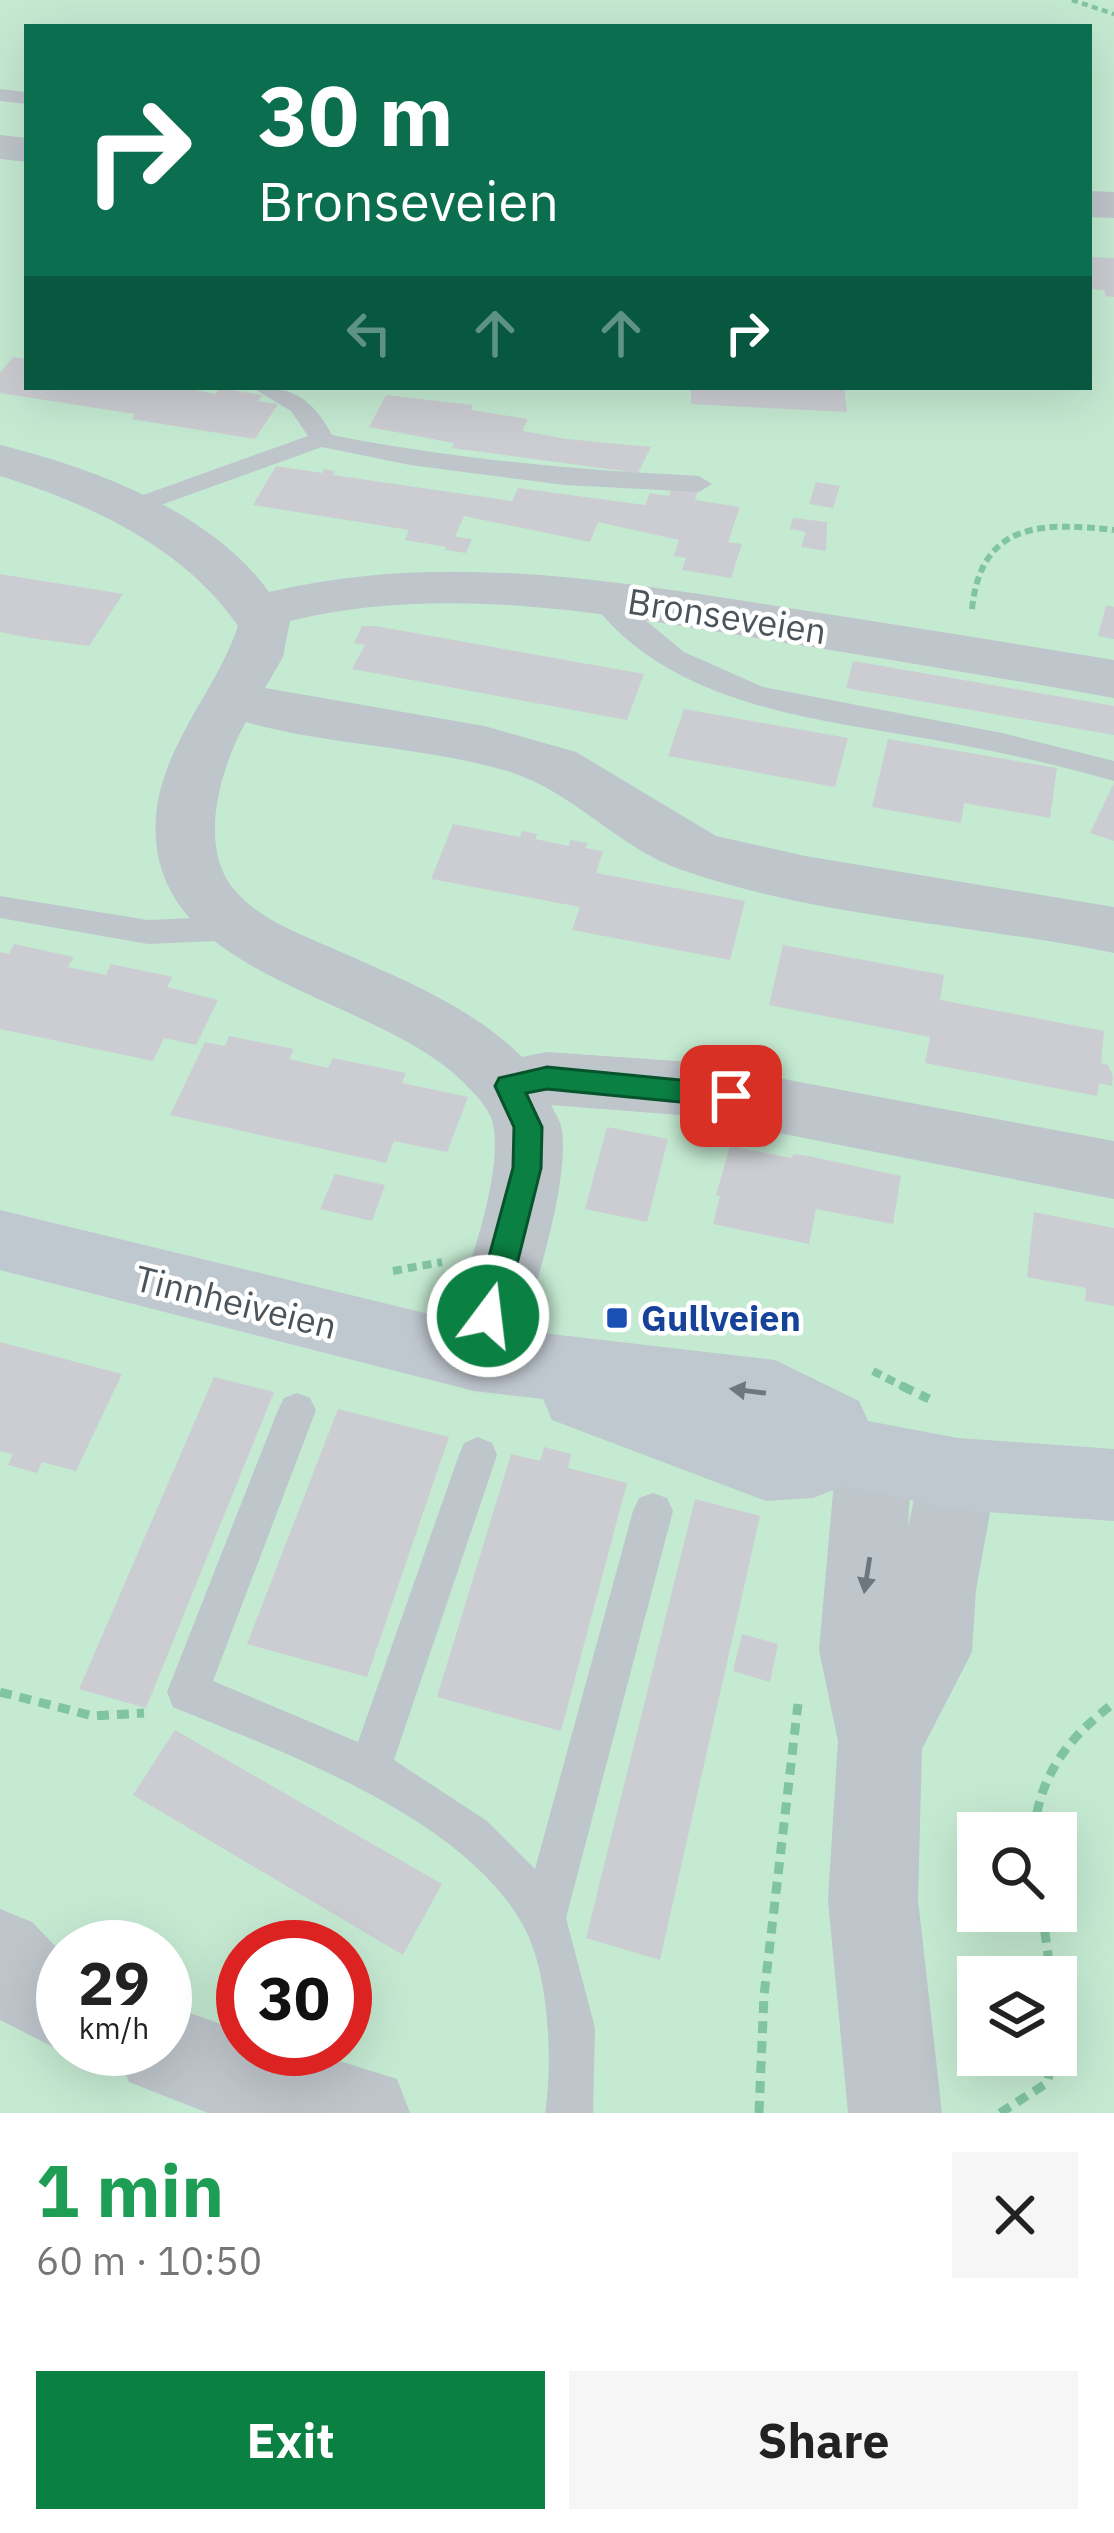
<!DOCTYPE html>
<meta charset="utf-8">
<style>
body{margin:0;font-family:"IBM Plex Sans",sans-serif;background:#f6f6f6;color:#222;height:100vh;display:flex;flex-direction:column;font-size:45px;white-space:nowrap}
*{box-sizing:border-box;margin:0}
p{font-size:39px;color:#767676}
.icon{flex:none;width:66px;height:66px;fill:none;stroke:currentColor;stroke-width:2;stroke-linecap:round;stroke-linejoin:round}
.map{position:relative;height:2113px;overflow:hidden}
.sheet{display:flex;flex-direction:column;background:#fff;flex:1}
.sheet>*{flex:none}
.banner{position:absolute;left:24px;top:24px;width:1068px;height:366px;border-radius:0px;box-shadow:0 12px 48px #0002;background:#0b6e4f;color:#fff;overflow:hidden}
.fabs{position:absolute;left:957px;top:1812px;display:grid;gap:24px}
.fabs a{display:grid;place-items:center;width:120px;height:120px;border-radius:0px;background:#fff;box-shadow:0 12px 48px #0002;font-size:60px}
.speed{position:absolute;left:36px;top:1920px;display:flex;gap:24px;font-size:60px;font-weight:700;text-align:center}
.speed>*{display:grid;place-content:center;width:156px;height:156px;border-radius:50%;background:#fff;box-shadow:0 12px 48px #0002;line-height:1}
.speed small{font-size:30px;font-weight:400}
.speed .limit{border:18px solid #d22;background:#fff;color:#111}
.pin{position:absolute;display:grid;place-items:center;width:102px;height:102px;color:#fff;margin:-51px;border-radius:24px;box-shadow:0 6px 18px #0006}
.me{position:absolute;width:132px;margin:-66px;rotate:15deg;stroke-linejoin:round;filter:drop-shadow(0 0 9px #0008)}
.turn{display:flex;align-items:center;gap:42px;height:252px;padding:0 36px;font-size:54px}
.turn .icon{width:156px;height:156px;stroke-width:2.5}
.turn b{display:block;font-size:84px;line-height:102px}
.lanes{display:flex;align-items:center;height:114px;padding:0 36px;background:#0003;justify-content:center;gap:60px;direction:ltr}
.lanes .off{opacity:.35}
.round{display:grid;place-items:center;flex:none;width:126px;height:126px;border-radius:0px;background:#f6f6f6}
.summary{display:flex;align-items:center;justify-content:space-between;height:204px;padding:0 36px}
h1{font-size:72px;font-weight:700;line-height:90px;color:#1e9e55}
.button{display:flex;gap:24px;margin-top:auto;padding:24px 36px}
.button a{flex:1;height:138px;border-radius:0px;background:#0b8043;color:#fff;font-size:48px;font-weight:700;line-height:138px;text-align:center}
.button a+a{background:#f6f6f6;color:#222}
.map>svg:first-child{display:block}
.green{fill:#c5ead2;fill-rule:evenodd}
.building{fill:#cbcdd2}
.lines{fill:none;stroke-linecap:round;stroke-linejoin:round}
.path-far3{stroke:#81c4a1;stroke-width:4.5;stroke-dasharray:6 4.5;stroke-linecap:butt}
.path-far2{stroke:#81c4a1;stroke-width:6;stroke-dasharray:8 4.5;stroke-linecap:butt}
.path-far1{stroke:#81c4a1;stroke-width:8;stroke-dasharray:9 6;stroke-linecap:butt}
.path{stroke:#81c4a1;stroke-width:9;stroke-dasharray:12 8;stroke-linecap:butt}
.lane{fill:#bec5cb;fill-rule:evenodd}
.street{fill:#bec5cb;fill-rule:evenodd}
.secondary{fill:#bfc7cf;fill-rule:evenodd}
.oneway{fill:#6e767e}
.oneway2{fill:#6e767d}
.route{fill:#0b8043;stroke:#07532c;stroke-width:3}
.transit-dot{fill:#1a4fb4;stroke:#fff;stroke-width:4.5}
.labels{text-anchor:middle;stroke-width:9;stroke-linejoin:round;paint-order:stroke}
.street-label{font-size:36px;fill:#4b545b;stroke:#fff}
.transit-label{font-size:36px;font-weight:bold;fill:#164399;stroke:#fff;text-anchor:start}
</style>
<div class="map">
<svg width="1114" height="2113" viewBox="0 0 1114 2113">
<rect width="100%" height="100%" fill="#f2f1f1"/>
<path class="green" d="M0,0H1114V2113H0ZM27,27H1089V387H27ZM978,1833H1056V1911H978ZM63,1947H165V2049H63ZM243,1947H345V2049H243ZM978,1977H1056V2055H978Z"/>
<g class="building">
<polygon points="1089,257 1114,258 1114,297 1106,296 1104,290 1089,289"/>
<polygon points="13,357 27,359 27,387 179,387 216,394 219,388 262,395 258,401 278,404 255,439 132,419 135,414 0,393 0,373"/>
<polygon points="691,387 844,387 847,412 691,404"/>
<polygon points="386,395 473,405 471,410 528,419 522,431 566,439 651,447 638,473 452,448 454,443 369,427"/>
<polygon points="276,466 322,473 324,469 335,471 333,475 512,501 518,488 645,505 650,493 669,496 673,484 699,488 695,500 740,507 728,542 742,544 731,578 682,570 686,558 674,556 679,540 598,522 590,542 464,516 455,537 472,539 466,553 445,550 447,547 405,540 409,530 253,505"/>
<polygon points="816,482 840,486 833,508 809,504"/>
<polygon points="793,518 827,522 826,551 801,547 806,532 790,529"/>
<polygon points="0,574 123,594 89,646 30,638 0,632"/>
<polygon points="1106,605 1114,607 1114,639 1098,636"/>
<polygon points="362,626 375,626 644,674 627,720 352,669 365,645 354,643"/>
<polygon points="853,661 1114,706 1114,735 846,688"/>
<polygon points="684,709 848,738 835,787 668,756"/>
<polygon points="888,739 1057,768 1050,818 964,803 961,823 872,807"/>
<polygon points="1114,783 1114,841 1090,833"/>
<polygon points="453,824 520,837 522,831 537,834 535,839 569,846 570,840 588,843 585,848 603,851 596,873 745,901 730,960 572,930 580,907 431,879"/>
<polygon points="14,944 74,957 68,967 106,975 111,964 173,977 167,987 218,1000 196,1045 164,1038 153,1061 0,1029 0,952 9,954"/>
<polygon points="783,945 944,975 940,1000 1104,1031 1101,1063 1108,1065 1113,1076 1112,1086 1099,1083 1097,1096 925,1063 930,1037 769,1005"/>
<polygon points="229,1036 294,1049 289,1059 328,1068 333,1058 406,1073 402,1083 468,1097 447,1152 394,1141 386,1163 170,1115 205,1042 225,1046"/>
<polygon points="607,1127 668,1139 647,1222 585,1209"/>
<polygon points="730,1146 792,1158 793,1154 808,1156 901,1176 893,1224 816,1209 809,1244 713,1224 720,1196 716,1195"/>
<polygon points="335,1174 385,1185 372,1221 320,1209"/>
<polygon points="1034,1212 1114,1228 1114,1306 1085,1301 1086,1288 1027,1277"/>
<polygon points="0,1342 122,1374 76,1471 42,1462 37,1473 8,1465 13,1454 0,1451"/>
<polygon points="214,1377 274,1392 146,1708 79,1689"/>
<polygon points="338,1409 449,1437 367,1677 247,1644"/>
<polygon points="544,1447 571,1454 568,1468 627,1483 561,1731 437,1697 511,1454 540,1461"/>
<polygon points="695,1499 760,1516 660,1960 586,1938"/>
<polygon points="742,1634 778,1644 770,1682 733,1671"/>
<polygon points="175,1730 442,1884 403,1955 133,1795"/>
</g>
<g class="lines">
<polyline class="path-far3" points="1072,0 1114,14"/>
<path class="path-far2" d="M972,609C981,522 1041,522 1114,530"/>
<g class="path-far1">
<polyline points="393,1271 442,1262"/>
<polyline points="873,1371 908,1389"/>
</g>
<g class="path">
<polyline points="902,1386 929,1399"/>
<polyline points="0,1692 93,1716 144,1713"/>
<path d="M1034,1833C1039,1775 1069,1737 1114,1703"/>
<polyline points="1042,1911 1051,1977"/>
<polyline points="759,2113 764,1995 798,1704"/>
<polyline points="1000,2113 1047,2083 1056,2050"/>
</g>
<g class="lane">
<polygon points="0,89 27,92 27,104 0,101"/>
<path d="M251,387C293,387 311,397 332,435C453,459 575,470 699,476L712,484L699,492L565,485L410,465L322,447L136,514H118L114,509L118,504L308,436L291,411Z"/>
<path d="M601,588L610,591L684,652L763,687L1002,733L1114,761V781C1055,764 995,751 935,740C815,719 666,706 588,597Z"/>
<polygon points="0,896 148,920 238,916 249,920 254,928 249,936 238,940 148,944 0,918"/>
<path d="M297,1393L310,1398L316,1410L213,1681L358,1742L459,1455L464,1443L478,1437L492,1443L497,1455L394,1760L487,1821L535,1869L633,1511L639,1498L653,1493L667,1498L673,1511L566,1918L595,2028L593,2113H545C553,2063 549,1977 526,1931C469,1818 284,1753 173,1707L167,1692L278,1410L284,1398Z"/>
</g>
<g class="street">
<polygon points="0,135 27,138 27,162 0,159"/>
<polygon points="1089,191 1114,192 1114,218 1089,217"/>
<path d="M0,445C93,468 211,511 269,592C437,552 602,579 770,605C885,623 999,641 1114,660V698C997,677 879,658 762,639C606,614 446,583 290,621L283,657L265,688L484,726L576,752L716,836L805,856L1114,907V953C971,924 820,918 682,870C617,848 574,791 507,771C422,746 331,746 246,722C221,766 198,843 232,887C259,921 303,935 341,952C406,981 470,1006 522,1057L547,1052L692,1062L1114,1141V1199L692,1116L551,1105C555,1113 561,1122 562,1130C570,1189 526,1326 500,1381L474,1391L448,1381L437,1358C457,1301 502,1188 494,1129C492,1111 478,1097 465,1084C374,991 144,980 156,816C162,745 217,690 238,626C184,547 88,503 0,476Z"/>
<polygon points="874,1424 901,1434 912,1459 908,1528 919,1474 931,1449 958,1438 985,1449 997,1474 976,1590 972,1652 922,1749 918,1900 942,2113 848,2113 828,1900 838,1741 819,1650 836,1459 847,1434"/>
<polygon points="0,1909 32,1922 63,1954 63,2049 70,2049 63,2052 0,2020"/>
<polygon points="165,2004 243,2032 243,2049 301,2049 397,2079 410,2113 208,2113 129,2082 115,2049 165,2049"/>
</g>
<polygon class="secondary" points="0,1210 474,1325 775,1360 859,1401 868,1421 958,1438 1114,1449 1114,1521 958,1510 844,1486 813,1498 766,1501 552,1420 543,1399 474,1391 0,1270"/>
</g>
<defs><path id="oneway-solid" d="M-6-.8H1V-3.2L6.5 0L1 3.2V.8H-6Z" transform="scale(3)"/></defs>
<use class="oneway" href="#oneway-solid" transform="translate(748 1391) rotate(-173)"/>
<use class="oneway2" href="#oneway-solid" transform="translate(867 1575) rotate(99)"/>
<polygon class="route" points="547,1067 731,1085 745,1096 731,1107 547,1089 526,1093 542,1127 541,1168 504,1316 499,1325 488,1329 478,1325 473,1316 513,1168 514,1127 495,1086 499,1078"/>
<rect class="transit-dot" x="605" y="1306" width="24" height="24" rx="6"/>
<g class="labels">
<g class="street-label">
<text transform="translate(727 616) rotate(9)" y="13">Bronseveien</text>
<text transform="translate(236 1302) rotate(14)" y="13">Tinnheiveien</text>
</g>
<g class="transit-label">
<text x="641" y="1331">Gullveien</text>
</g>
</g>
</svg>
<div class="fabs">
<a><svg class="icon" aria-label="search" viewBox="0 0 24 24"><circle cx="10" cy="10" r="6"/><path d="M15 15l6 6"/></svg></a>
<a><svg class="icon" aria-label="layers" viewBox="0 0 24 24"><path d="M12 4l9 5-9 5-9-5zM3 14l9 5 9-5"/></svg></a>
</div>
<div class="speed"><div>29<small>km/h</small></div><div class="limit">30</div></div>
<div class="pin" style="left:731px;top:1096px;background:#d93025"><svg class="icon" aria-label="arrive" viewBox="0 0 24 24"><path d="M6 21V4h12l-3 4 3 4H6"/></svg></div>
<svg class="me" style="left:488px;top:1316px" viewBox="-20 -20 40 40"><circle r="17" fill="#0b8043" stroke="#fff" stroke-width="3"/><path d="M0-11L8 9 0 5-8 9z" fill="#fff"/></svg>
<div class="banner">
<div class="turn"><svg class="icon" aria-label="right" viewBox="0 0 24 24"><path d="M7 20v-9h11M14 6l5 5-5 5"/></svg><div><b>30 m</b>Bronseveien</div></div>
<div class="lanes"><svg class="icon off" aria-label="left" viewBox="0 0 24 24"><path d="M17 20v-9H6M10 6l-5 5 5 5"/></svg><svg class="icon off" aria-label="ahead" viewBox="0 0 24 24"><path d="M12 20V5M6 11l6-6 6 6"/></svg><svg class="icon off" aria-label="ahead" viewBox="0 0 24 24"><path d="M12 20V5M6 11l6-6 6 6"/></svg><svg class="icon" aria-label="right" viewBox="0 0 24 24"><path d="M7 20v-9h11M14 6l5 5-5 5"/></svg></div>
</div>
</div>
<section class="sheet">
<div class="summary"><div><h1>1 min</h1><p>60 m · 10:50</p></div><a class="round"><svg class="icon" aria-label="close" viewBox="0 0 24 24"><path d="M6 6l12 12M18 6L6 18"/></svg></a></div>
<div class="button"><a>Exit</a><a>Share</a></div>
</section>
